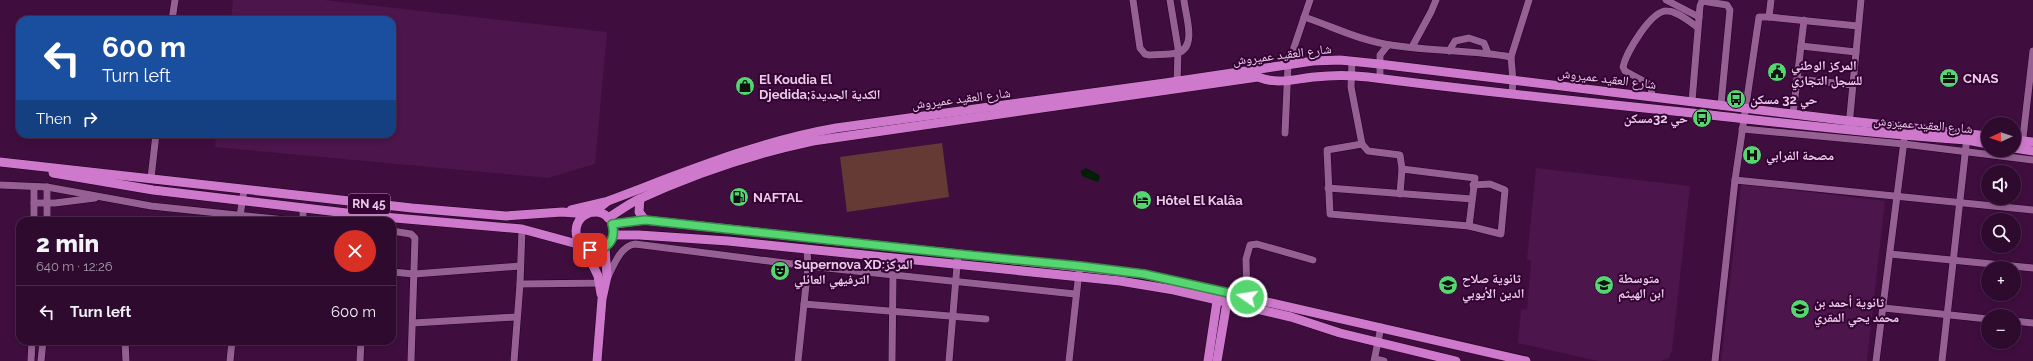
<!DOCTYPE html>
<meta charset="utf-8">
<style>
body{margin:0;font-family:Raleway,"Noto Naskh Arabic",sans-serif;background:#3b183b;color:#f1f3f6;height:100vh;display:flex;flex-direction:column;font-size:15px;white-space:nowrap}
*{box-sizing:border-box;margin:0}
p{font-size:13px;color:#a79aaa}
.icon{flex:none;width:22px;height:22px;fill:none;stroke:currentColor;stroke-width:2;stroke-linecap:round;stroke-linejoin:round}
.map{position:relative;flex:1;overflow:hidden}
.panel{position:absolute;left:16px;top:217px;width:380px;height:128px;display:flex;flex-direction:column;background:#2f0a2f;border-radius:12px;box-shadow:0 2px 6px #0003,0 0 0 1px #4a2b4b}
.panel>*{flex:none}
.top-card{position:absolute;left:16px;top:16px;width:380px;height:122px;border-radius:12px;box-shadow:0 2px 6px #0003,0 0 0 1px #4a2b4b;background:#1a4fa0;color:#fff;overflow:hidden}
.needle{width:26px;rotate:267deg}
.buttons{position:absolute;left:1981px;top:117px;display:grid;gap:8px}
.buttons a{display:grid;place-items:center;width:40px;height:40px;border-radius:50%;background:#2f0a2f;box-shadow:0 2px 6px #0003,0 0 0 1px #4a2b4b;font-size:20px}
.pin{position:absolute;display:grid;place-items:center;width:34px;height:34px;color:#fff;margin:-17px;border-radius:8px;box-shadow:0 2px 6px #0006}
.me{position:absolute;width:44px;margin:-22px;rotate:283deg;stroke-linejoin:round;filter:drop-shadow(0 0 3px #0008)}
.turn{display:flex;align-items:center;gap:14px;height:84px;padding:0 20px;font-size:18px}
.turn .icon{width:52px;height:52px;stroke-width:2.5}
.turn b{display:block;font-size:28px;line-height:34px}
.then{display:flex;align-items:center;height:38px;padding:0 20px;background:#0003;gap:8px;font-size:15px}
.round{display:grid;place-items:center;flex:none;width:42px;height:42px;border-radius:21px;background:#3b183b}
.overview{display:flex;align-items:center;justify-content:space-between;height:68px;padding:0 20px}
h1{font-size:24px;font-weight:800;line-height:30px}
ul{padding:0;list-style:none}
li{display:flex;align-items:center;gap:12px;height:52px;padding:0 20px;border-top:1px solid #4a2b4b}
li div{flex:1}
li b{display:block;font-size:15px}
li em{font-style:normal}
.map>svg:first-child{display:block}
.built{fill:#4c154c}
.green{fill:#653a34}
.water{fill:#001f05}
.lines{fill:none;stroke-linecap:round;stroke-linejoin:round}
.minor-casing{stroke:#200021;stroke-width:8}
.major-casing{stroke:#200021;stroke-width:10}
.minor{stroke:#966094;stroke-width:7}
.major{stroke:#ce79cb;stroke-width:9}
.route-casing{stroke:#378b49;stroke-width:10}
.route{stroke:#55d671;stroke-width:7}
.labels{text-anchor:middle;stroke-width:4;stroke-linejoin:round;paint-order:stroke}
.shield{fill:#340334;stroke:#b390b2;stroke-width:1}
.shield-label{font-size:12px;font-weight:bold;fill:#eacce8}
.street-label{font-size:13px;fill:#eacce8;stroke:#340334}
.poi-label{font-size:13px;font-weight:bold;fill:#eacce8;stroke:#340334;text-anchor:start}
</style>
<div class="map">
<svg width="2033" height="361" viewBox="0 0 2033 361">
<rect width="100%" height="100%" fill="#3f0e3f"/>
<g class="built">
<polygon points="233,0 324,0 607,32 595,164 548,178 215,147 216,134 392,134 392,20 231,20"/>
<polygon points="1536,168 1690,186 1672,350 1669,358 1661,361 1598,361 1518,343 1521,309 1527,310 1531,261 1527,259"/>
<polygon points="1741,184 1885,201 1867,361 1721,361"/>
</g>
<polygon class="green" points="942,143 949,197 847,212 840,157"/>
<polygon class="water" points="1086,168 1099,175 1100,178 1098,182 1082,176 1081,171"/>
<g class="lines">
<defs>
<g id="minor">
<path d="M1133,0L1140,48L1145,54L1149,55C1158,54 1168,55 1177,53C1198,48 1185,14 1184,0"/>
<polyline points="1170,0 1178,48 1177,86"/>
<polyline points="1666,0 1699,17"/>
<path d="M1304,17C1329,25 1354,38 1380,43C1423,52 1468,49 1511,57"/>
<polyline points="1769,17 1771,0"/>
<polyline points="172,20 175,0"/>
<polyline points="1801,46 1856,52"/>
<polyline points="1412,47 1431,12 1436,0"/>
<polyline points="1449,51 1455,41 1469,38 1484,43 1488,53"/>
<polyline points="1352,61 1351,87 1362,144"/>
<polyline points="1380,79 1380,55 1388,45"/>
<polyline points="1797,79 1853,85"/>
<polyline points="1512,93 1513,81 1511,57 1529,0"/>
<path d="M1652,97L1651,85L1625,71L1623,67C1626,53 1651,10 1667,11C1677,11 1689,21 1697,27"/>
<polyline points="1692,101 1700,6 1702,1 1727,5 1730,10 1721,104"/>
<polyline points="1793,114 1804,20"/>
<polyline points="1849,126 1861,0"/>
<polyline points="1742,129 1904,144 2033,160"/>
<polyline points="1285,133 1288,65 1310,0"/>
<polyline points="2022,146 2033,51"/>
<polyline points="1402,169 1475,178 1469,226"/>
<polyline points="151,178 156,134"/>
<polyline points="1735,180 2033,210"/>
<polyline points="0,185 47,187 151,206 295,221"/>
<polyline points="34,187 34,221"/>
<polyline points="1328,188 1472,199"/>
<polyline points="1400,194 1402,169 1400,155 1368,151 1362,144 1327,150 1330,214 1469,226 1501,234 1505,190 1490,184 1473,185"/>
<polyline points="34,203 55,203 95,198"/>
<polyline points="240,216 244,190"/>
<polyline points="47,221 47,187"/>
<polyline points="303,221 303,207"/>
<polyline points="392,231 411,234 415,238 411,361"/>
<polyline points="1890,254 2033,268"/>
<polyline points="392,272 414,274 520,266"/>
<path d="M520,284L605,283C612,270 619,246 635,244L808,266L1075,294"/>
<polyline points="1247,301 1246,259 1250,245 1257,244 1313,260"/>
<polyline points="804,304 986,319"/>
<polyline points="1884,308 1988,319"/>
<polyline points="2014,321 2033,323"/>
<polyline points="413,323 516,317"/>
<polyline points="125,341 126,361"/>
<polyline points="1375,359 1384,361"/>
<polyline points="31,361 32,341"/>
<polyline points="41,361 43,341"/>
<polyline points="230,361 232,341"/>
<polyline points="360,361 361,341"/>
<polyline points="514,361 520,284 522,229"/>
<polyline points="798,361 808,266 807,249"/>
<polyline points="892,361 893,275"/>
<polyline points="949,361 958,254"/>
<polyline points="1069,361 1079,272"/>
<polyline points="1374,361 1381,327"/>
<polyline points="1715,361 1735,180 1759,17 1769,17 1858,26"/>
<polyline points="1876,361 1904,141"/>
<polyline points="1942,361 1967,137"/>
</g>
<g id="major">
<polyline points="2014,140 2033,142"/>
<polyline points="2014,148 2033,151"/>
<polyline points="0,162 412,208 506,216 562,212 587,214"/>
<polyline points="53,173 153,190 372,216 522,229 581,245"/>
<polyline points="640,199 639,212 645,220"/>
<polyline points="571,210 605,202"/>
<path d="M594,212L608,201C683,173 756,142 836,128L1165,83L1313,61L1340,60L1379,64L1850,121L1988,136"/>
<circle cx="595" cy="231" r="19"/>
<path d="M608,218C618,212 627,205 637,200C693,174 752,154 813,141L1258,77C1278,85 1294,79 1314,77C1332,75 1351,75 1368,77C1476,91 1584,102 1692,113C1784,123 1875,134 1967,140L1988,144"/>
<polyline points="613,224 645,220 1144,274 1526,361"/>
<polyline points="614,235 639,235 728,241 1120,281 1174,290 1291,317 1340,333 1456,361"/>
<polyline points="584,247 598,276 601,294"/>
<polyline points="597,361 602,299 607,276 605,247"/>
<polyline points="1208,361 1217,301"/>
<polyline points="1217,361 1227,302"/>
</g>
</defs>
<use href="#minor" class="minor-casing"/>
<use href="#major" class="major-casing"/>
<use href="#minor" class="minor"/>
<use href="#major" class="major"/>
</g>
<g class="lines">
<defs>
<path id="route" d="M590,250C606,252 617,240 612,224L645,220L958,254L1080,266L1144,274L1247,297"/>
</defs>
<use href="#route" class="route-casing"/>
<use href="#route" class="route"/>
</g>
<defs>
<symbol id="civic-disc" viewBox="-11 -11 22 22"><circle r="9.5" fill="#55d671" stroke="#340334"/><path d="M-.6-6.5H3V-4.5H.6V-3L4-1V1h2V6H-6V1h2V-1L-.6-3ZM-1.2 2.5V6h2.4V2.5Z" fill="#111"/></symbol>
<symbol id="office-disc" viewBox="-11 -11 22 22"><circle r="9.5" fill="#55d671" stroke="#340334"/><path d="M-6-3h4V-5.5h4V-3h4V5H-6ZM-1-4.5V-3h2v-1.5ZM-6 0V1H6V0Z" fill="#111"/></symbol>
<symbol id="shop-disc" viewBox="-11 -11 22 22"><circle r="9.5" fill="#55d671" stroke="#340334"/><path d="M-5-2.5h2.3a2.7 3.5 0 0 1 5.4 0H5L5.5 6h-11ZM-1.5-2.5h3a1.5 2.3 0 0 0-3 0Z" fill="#111"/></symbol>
<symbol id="bus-disc" viewBox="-11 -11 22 22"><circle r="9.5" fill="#55d671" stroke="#340334"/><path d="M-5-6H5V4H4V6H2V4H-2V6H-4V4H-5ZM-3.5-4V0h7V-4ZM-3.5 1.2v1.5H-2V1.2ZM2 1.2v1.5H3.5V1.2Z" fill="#111"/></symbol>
<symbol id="hospital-disc" viewBox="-11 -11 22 22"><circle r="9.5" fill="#55d671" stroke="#340334"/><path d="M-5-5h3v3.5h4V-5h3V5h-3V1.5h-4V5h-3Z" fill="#111"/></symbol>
<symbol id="fuel-disc" viewBox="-11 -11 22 22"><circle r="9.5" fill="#55d671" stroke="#340334"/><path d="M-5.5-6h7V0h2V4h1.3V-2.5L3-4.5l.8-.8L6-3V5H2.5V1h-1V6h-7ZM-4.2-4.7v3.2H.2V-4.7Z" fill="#111"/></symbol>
<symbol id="hotel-disc" viewBox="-11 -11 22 22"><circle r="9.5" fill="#55d671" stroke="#340334"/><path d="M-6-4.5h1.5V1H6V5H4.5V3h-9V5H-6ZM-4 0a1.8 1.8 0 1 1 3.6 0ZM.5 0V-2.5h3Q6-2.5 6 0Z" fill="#111"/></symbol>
<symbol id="theatre-disc" viewBox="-11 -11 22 22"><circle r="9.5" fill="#55d671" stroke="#340334"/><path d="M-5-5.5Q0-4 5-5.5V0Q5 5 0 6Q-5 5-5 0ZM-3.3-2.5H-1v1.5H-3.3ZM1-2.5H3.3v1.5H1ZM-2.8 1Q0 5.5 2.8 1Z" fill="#111"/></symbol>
<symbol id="school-disc" viewBox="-11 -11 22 22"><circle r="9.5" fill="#55d671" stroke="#340334"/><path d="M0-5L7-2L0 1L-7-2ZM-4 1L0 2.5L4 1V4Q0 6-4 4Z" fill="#111"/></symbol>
</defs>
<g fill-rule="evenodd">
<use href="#civic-disc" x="1766" y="61" width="22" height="22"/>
<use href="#office-disc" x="1938" y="67" width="22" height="22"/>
<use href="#shop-disc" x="734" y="75" width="22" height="22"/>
<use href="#bus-disc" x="1725" y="88" width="22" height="22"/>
<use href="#bus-disc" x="1691" y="107" width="22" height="22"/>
<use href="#hospital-disc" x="1741" y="144" width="22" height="22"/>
<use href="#fuel-disc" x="728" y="186" width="22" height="22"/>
<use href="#hotel-disc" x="1131" y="189" width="22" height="22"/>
<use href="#theatre-disc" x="769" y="260" width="22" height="22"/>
<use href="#school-disc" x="1437" y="274" width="22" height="22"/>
<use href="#school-disc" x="1593" y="274" width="22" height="22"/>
<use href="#school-disc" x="1789" y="298" width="22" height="22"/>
</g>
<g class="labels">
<rect class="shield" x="348" y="194" width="42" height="20" rx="3"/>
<g class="shield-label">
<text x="369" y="208">RN 45</text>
</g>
<g class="street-label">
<text transform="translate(1282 54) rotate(-7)" y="5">شارع العقيد عميروش</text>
<text transform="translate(1607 78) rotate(7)" y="5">شارع العقيد عميروش</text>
<text transform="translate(961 98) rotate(-7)" y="5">شارع العقيد عميروش</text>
<text transform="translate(1923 124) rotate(5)" y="5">شارع العقيد عميروش</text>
</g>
<g class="poi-label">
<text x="1791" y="70">المركز الوطني<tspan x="1791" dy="15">للسجل التجاري</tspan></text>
<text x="1963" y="83">CNAS</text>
<text x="759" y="84">El Koudia El<tspan x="759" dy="15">Djedida;الكدية الجديدة</tspan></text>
<text x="1750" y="104">حي 32 مسكن</text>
<text x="1688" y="123" text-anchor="end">حي 32مسكن</text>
<text x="1766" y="160">مصحة الفرابي</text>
<text x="753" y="202">NAFTAL</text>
<text x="1156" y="205">Hôtel El Kalâa</text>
<text x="794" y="269">Supernova XD;المركز<tspan x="794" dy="15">الترفيهي العائلي</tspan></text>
<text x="1462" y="283">ثانوية صلاح<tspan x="1462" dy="15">الدين الأيوبي</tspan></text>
<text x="1618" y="283">متوسطة<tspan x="1618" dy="15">ابن الهيثم</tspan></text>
<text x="1814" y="307">ثانوية أحمد بن<tspan x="1814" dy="15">محمد يحي المقري</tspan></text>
</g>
</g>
</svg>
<div class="buttons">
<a><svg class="needle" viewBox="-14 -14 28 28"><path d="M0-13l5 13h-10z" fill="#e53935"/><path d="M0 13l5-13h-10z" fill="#a79aaa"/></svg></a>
<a><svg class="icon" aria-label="sound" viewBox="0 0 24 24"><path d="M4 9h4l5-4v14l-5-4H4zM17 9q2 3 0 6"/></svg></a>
<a><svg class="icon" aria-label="search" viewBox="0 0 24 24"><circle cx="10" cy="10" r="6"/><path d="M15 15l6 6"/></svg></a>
<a>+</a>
<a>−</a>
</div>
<div class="pin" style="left:590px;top:250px;background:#d93025"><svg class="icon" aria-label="arrive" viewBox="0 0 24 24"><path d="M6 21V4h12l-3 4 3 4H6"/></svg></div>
<svg class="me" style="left:1247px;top:297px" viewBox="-20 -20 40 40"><circle r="17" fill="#55d671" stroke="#fff" stroke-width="3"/><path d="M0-11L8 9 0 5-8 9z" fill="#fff"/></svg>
<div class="top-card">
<div class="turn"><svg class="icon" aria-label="left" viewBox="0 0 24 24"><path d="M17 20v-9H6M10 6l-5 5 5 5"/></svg><div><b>600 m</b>Turn left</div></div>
<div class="then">Then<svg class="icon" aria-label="right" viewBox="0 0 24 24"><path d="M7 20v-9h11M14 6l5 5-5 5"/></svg></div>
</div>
<section class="panel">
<div class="overview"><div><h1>2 min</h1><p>640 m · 12:26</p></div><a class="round" style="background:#d93025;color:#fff"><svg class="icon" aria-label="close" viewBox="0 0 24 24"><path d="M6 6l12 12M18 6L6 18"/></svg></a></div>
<ul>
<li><svg class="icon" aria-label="left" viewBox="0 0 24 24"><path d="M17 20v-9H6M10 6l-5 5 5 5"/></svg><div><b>Turn left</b></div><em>600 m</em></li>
</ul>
</section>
</div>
